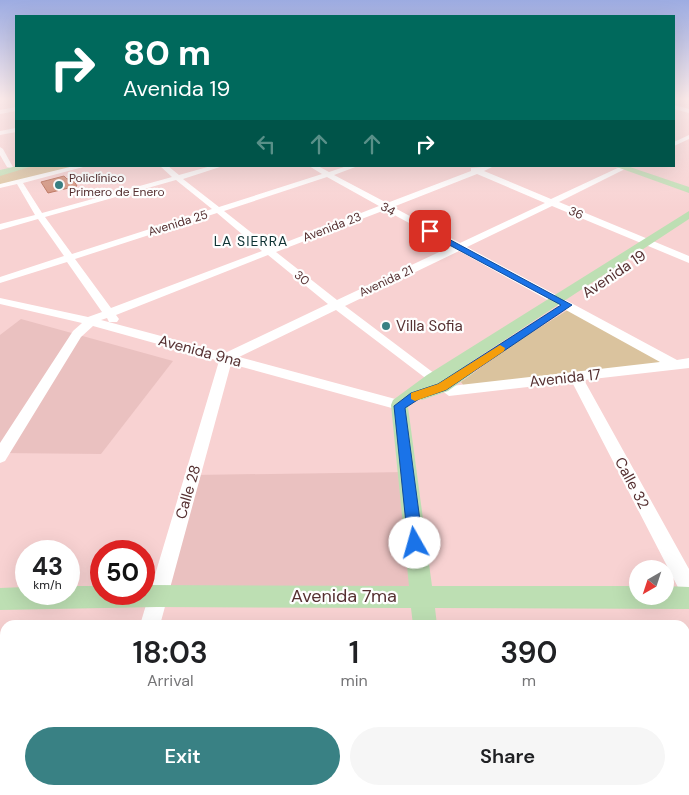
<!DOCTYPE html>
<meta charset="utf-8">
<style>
body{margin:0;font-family:"DM Sans",sans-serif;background:#f6f6f6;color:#202124;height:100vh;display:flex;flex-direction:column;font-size:19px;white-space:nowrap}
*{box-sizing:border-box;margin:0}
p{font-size:16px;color:#757577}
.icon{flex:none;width:28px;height:28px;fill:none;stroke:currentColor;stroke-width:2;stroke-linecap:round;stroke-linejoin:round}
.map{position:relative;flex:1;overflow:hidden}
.drawer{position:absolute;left:0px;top:620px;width:690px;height:175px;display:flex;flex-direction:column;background:#fff;border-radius:15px 15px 0 0;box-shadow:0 5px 20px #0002}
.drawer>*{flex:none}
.banner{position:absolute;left:15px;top:15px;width:660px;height:152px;border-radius:0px;box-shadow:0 5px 20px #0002;background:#00695c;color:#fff;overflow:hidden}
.needle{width:32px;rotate:219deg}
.buttons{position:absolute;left:629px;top:560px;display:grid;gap:10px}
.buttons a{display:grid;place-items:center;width:45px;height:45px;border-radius:50%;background:#fff;box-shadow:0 5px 20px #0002;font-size:25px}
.speed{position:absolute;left:15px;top:540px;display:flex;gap:10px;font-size:25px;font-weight:700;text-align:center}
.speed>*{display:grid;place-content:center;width:65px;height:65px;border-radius:50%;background:#fff;box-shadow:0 5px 20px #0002;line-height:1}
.speed small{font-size:12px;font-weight:400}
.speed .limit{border:8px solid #d22;background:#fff;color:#111}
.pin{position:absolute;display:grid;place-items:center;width:42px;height:42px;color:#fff;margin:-21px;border-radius:10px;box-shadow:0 2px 8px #0006}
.me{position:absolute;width:55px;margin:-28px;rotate:353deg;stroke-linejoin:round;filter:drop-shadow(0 0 4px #0008)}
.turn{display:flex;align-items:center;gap:18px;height:105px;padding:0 25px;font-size:22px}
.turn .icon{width:65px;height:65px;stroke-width:2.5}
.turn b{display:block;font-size:35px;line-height:42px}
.lanes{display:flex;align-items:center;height:48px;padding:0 25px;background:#0003;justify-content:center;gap:25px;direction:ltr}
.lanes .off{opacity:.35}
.eta{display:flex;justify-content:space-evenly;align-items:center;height:85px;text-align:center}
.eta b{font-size:30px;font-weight:600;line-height:35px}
.button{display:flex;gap:10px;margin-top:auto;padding:10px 25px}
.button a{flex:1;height:58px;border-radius:30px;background:#398184;color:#fff;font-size:20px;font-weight:600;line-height:58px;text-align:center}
.button a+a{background:#f6f6f6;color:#202124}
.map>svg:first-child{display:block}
.built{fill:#eac1c0}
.green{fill:#dac39e}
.building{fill:#cf8b74;stroke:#b2654c}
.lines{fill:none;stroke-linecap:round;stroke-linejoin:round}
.minor{fill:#fff;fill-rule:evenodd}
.major{fill:#bddfb3;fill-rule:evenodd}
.route{fill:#1a73e8;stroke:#114b97}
.slow{fill:#f59e0b}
.poi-dot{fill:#398184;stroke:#fefefe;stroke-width:2}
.labels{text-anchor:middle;stroke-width:4.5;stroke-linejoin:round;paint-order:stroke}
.far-poi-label{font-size:12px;fill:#553031;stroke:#fefefe;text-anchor:start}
.far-street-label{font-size:12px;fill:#553031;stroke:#fefefe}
.far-neighbourhood-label{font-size:14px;letter-spacing:1px;fill:#0f3334;stroke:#fefefe}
.street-label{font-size:15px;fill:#553031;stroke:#fefefe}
.poi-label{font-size:15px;fill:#553031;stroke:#fefefe;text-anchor:start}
.near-street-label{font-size:18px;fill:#553031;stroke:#fefefe}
</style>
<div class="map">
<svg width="689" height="795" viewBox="0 0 689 795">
<rect width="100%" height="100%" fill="#f8d2d2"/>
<g class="built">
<polygon points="21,319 173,361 101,454 0,453 0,335"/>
<polygon points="407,472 422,596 157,596 193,475"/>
</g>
<g class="green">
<polygon points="29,166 84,166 0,186 0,173"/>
<polygon points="571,308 667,362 464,386 461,382 510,346"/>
</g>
<polygon class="building" points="64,176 67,179 72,178 77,186 48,193 41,182"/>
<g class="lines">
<g class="minor">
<polygon points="674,105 689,109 689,113 674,109"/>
<polygon points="16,107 16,111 0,114 0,110"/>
<polygon points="16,128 16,132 0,135 0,131"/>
<polygon points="689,135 689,139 674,146 674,142"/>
<polygon points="0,147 3,149 14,169 7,167 0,155"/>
<path d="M74,166H87L23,183L42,213L172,177L160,166H168L179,175L211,166H223L183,179L219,207L322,174L309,166H318L329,172L347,166H358L334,175L387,203L471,171V168L494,166L484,171L551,199L622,166H631L559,202L689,256V263L552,206L467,247L677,360L689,358V368L584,380L689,569V598L682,595L572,382L449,396L336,310L239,357L399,400L404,401L406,405L404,409L399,410L231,364L160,625H140L219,361L93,326L81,337L5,461L0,463V443L73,331L82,323L0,304V298L88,317L102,312L67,262L0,283V277L64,256L38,219L0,230V224L35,215L17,184L0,188V184ZM477,174L545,203L460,243L393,207ZM327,177L379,206L271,248L224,211ZM176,180L212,209L72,254L45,217ZM385,210L452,246L337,300L276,252ZM217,213L262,251L111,308L75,259ZM459,251L660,362L451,386L345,306ZM268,255L328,304L225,353L101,320L107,318L109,322H117L119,319L116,315Z"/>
<polygon points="98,790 122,790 121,795 97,795"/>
</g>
<g class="major">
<polygon points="17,166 33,166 0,176 0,170"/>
<polygon points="614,166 627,166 689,187 689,193"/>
<polygon points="689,211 689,219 468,364 473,365 476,369 473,373 448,391 422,400 418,399 408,407 432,586 638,586 638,596 665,596 665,586 689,587 689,609 435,608 437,625 413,625 411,608 157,607 0,610 0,588 26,587 26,594 69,594 69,586 101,586 101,594 144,594 144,585 409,586 391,405 393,400 427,375"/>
<polygon points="432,790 462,790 463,795 433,795"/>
</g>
</g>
<linearGradient id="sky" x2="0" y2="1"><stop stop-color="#9dace2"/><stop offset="0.47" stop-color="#fcebeb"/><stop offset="1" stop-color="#fcebeb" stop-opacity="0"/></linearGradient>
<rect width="689" height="210" fill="url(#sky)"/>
<polygon class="route" points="430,229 572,305 446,390 419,399 405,408 423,543 420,548 415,550 410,548 408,543 394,406 411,393 438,384 561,305 427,233 427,229"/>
<polygon class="slow" points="500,345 505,348 504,351 446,390 415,401 411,399 411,393 438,384"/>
<g class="poi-dot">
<circle cx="59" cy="185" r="5"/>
<circle cx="386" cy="326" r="5"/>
</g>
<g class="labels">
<g class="far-poi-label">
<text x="69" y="182">Policlínico<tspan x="69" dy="14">Primero de Enero</tspan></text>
</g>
<g class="far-street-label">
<text transform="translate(388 209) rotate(29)" y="4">34</text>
<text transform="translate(576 213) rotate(23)" y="4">36</text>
<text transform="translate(178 223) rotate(-17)" y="4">Avenida 25</text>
<text transform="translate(332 227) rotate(-21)" y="4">Avenida 23</text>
<text transform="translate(302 278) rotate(39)" y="4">30</text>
<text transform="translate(386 281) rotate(-25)" y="4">Avenida 21</text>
</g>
<g class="far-neighbourhood-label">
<text x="251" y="246">LA SIERRA</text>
</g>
<g class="street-label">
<text transform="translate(614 274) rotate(-34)" y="5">Avenida 19</text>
<text transform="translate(200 351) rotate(15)" y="5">Avenida 9na</text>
<text transform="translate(565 378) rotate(-6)" y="5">Avenida 17</text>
<text transform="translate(632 483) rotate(62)" y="5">Calle 32</text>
<text transform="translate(188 492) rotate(-74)" y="5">Calle 28</text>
</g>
<g class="poi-label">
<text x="396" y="331">Villa Sofia</text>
</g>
<g class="near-street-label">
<text x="344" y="602">Avenida 7ma</text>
</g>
</g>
</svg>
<div class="buttons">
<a><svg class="needle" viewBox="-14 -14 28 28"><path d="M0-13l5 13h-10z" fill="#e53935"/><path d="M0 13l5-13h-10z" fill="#757577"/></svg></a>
</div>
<div class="speed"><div>43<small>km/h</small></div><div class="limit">50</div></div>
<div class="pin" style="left:430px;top:231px;background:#d93025"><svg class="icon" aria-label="arrive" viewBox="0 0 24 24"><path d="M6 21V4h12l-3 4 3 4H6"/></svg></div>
<svg class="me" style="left:415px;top:543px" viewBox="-20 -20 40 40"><circle r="19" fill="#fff"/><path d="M0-13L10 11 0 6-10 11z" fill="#1a73e8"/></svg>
<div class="banner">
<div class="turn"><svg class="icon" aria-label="right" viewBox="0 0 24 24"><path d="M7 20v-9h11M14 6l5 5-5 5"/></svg><div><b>80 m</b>Avenida 19</div></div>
<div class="lanes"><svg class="icon off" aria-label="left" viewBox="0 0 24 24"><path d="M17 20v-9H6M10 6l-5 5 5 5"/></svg><svg class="icon off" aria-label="ahead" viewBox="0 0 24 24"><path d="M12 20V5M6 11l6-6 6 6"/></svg><svg class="icon off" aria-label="ahead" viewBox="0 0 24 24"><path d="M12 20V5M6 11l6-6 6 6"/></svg><svg class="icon" aria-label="right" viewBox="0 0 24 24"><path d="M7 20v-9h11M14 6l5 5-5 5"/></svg></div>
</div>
<section class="drawer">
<div class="eta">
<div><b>18:03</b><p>Arrival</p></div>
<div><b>1</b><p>min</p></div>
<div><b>390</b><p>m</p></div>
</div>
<div class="button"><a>Exit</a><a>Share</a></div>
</section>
</div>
